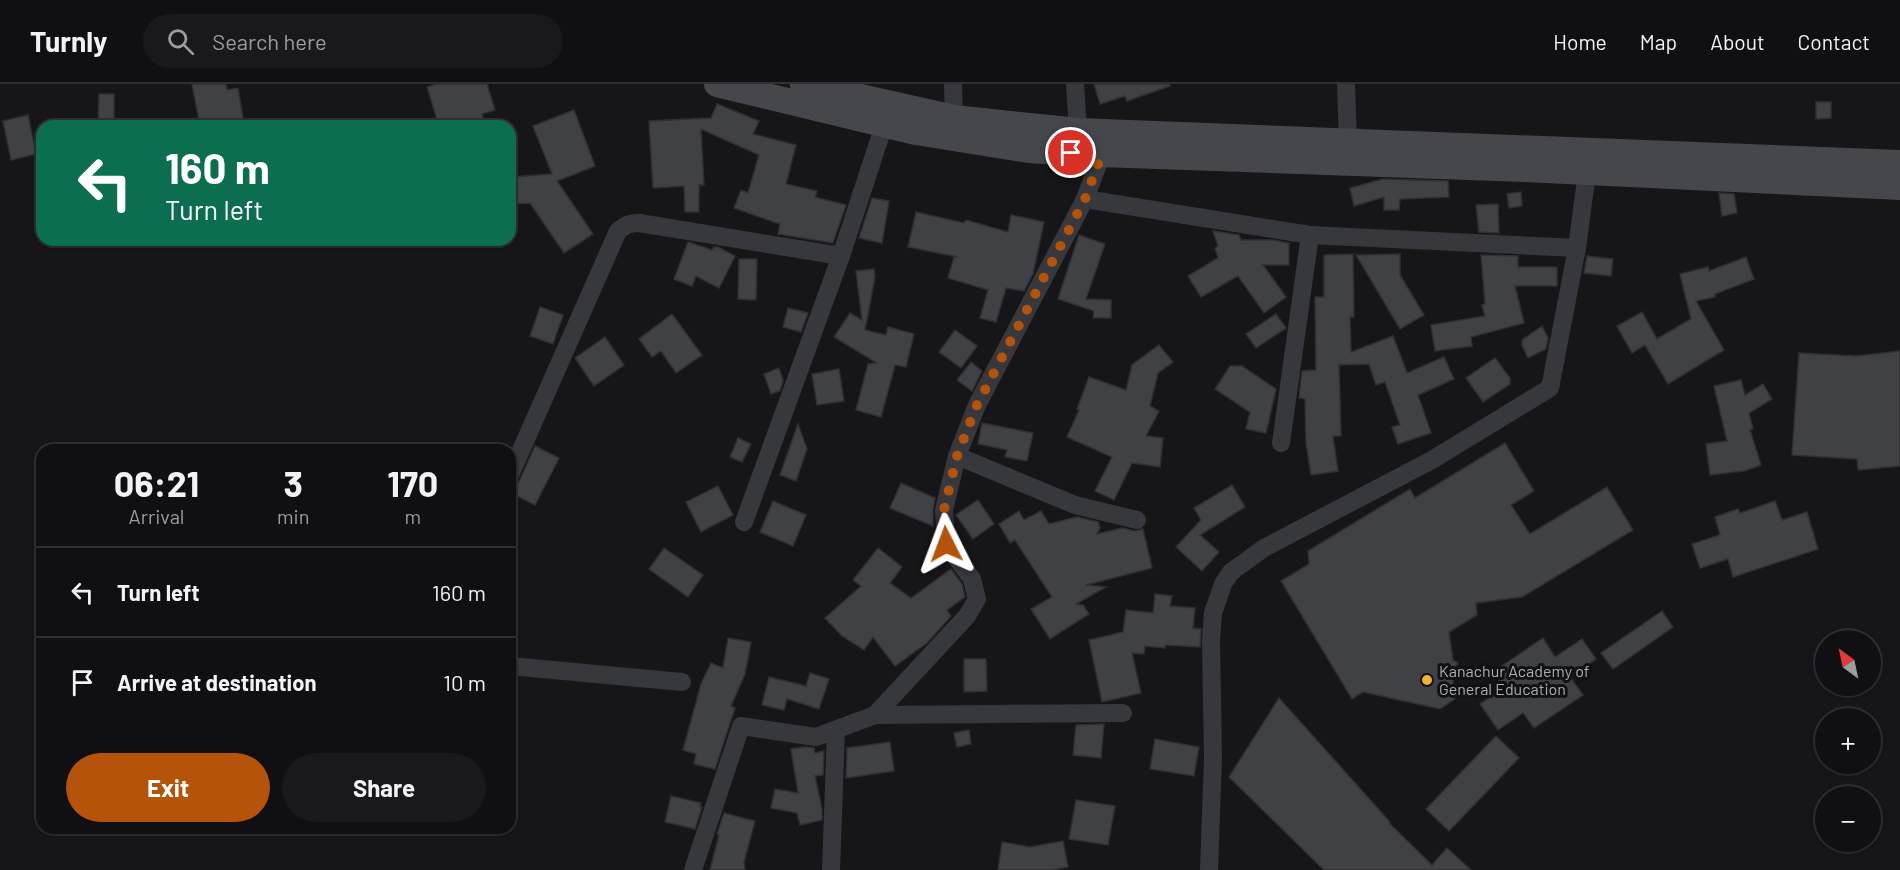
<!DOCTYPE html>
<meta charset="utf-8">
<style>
body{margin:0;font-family:Barlow,sans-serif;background:#19191b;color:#f1f3f6;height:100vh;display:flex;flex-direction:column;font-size:22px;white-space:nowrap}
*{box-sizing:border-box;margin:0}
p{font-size:20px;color:#9c9d9f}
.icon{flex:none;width:33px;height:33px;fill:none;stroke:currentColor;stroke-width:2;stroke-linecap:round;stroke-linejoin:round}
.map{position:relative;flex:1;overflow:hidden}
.panel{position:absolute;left:36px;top:360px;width:480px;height:390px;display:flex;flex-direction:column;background:#101012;border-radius:18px;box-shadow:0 2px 4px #0004,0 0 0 2px #303032}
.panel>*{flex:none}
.hud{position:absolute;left:36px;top:36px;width:480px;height:126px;border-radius:18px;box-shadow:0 2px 4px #0004,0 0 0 2px #303032;background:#0b6e4f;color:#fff;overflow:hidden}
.needle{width:39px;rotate:327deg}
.tools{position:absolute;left:1815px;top:546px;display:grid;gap:12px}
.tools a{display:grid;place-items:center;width:66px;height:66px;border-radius:50%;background:#101012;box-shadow:0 2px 4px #0004,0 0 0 2px #303032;font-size:30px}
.pin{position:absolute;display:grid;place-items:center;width:51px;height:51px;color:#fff;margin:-26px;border:3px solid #fff;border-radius:50%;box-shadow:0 2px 6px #0007}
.me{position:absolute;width:66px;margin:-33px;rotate:357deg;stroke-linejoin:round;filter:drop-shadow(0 0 4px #0008)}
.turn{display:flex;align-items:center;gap:21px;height:126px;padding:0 30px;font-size:27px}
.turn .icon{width:78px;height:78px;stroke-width:2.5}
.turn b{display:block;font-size:42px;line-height:51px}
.eta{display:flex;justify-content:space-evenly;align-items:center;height:102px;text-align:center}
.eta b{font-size:36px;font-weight:700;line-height:42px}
.action{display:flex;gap:12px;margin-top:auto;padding:12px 30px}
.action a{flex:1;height:69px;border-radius:36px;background:#b45309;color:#fff;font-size:24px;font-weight:700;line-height:69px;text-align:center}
.action a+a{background:#19191b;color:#f1f3f6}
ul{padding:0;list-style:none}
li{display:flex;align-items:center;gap:18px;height:90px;padding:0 30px;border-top:2px solid #303032}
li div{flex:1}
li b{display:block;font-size:22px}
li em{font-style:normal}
header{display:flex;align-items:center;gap:36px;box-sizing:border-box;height:84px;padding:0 30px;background:#101012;border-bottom:2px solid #303032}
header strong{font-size:28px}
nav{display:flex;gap:33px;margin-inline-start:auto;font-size:21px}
.search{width:420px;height:54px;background:#19191b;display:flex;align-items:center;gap:15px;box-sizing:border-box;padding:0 21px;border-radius:33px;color:#9c9d9f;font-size:22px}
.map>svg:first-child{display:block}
.building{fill:#404145;stroke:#303034;stroke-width:1.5}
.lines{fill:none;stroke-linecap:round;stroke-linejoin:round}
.minor{stroke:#37383d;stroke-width:18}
.secondary{stroke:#45474d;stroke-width:26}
.route{stroke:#b45309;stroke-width:10;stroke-dasharray:0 18}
.poi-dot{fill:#f2b134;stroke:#111113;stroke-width:2}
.labels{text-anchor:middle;stroke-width:6;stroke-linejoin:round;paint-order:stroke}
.poi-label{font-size:16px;fill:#a8adb8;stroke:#111113;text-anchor:start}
</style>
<header>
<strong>Turnly</strong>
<div class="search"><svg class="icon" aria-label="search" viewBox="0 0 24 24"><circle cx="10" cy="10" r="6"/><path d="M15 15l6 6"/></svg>Search here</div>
<nav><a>Home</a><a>Map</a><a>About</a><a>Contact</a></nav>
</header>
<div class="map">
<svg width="1900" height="786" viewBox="0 0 1900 786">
<rect width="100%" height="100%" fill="#161618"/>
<g class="building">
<polygon points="192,0 226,0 227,6 238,4 243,34 200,42"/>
<polygon points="436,0 487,0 495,26 482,30 485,42 439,42 427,3"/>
<polygon points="1094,0 1169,0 1170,2 1127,17 1125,12 1100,20"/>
<polygon points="99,10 114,10 114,42 98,42"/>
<polygon points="1816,18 1831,18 1831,34 1816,35"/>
<polygon points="717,20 759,37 753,50 796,61 786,100 817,107 815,113 846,121 833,159 778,150 780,140 734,124 741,106 748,109 759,71 701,45 704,101 699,101 699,128 685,128 684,102 653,104 649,37 711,34"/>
<polygon points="574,26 595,82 557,97 593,150 564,169 530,119 510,120 510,93 552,90 533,42"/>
<polygon points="28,31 36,70 11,76 3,37"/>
<polygon points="1383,95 1448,97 1449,113 1400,115 1399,126 1384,126 1384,113 1354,122 1350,104"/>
<polygon points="1521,108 1522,122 1509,124 1507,110"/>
<polygon points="1719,109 1734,110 1737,129 1722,132"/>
<polygon points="872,114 889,117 882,159 859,154"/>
<polygon points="1498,120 1499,149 1479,148 1476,121"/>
<polygon points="916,128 964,139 966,136 1008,148 1011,131 1044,138 1033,190 1024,207 1006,204 996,238 980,234 988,206 948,194 954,173 958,173 908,163"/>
<polygon points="1213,147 1239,151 1241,156 1273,156 1289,159 1289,181 1263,181 1286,213 1264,229 1238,192 1201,213 1188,192 1218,174 1215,164 1218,162"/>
<polygon points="1079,151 1105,160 1086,215 1111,216 1111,234 1093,234 1094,227 1058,215"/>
<polygon points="688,158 712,166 714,163 718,163 735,172 719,204 696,192 692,202 674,195"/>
<polygon points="1353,170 1354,233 1350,233 1351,268 1393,252 1407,289 1444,273 1454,295 1418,311 1431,349 1398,360 1392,343 1400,341 1385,298 1376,301 1369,280 1339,281 1341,352 1333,352 1338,387 1311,391 1306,359 1305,315 1299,314 1302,287 1316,286 1315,213 1324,213 1324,171"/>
<polygon points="1400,170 1400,191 1424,231 1400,245 1356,171"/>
<polygon points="1481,171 1518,172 1518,183 1557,183 1557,202 1515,202 1524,239 1471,253 1472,262 1435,267 1431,241 1485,232 1482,221 1485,220"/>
<polygon points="1587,172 1613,175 1611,192 1584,189"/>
<polygon points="1746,173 1754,195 1715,210 1715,213 1696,217 1724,266 1668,300 1645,261 1632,269 1617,242 1642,228 1657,255 1691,235 1680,190 1708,183 1709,187"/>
<polygon points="739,175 757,175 756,216 738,215"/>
<polygon points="874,185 875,193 865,246 886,251 888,243 914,250 906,283 895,281 881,333 856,326 868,280 877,279 834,253 850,229 862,236 856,187"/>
<polygon points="540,223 563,231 553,260 530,252"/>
<polygon points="788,224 808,229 801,248 783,243"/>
<polygon points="672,230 702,271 676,289 661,267 652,273 639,255"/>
<polygon points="1276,230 1286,244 1256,264 1246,250"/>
<polygon points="1542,242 1548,254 1546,265 1528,274 1522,261 1522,256"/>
<polygon points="955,246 977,262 961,284 939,268"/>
<polygon points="605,253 624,281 594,302 575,274"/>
<polygon points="1159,261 1173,278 1158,289 1150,322 1159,327 1146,352 1163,354 1160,383 1132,379 1114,416 1095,407 1112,373 1067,353 1079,326 1077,325 1089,293 1126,306 1132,281"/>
<polygon points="1900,267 1900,382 1858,386 1857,375 1792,371 1799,269 1856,272"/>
<polygon points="1495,274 1510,294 1510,300 1483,318 1466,294"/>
<polygon points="971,278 982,287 972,307 957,296"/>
<polygon points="1230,282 1242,282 1276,305 1266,349 1246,345 1250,328 1215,305"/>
<polygon points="779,284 783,297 780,307 771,310 764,290"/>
<polygon points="839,285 844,317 817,321 812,290"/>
<polygon points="1741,296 1745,311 1763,300 1772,315 1749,329 1753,345 1750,346 1761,381 1744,387 1710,391 1706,360 1727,357 1714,302"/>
<polygon points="982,339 1033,349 1027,377 1005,373 1007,366 978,360"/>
<polygon points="798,340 807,365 796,397 780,391"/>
<polygon points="738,354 751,360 742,378 730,373"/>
<polygon points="1505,359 1534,407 1511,421 1530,450 1607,403 1633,446 1522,513 1476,519 1477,531 1449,548 1453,576 1458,579 1452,589 1455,615 1440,625 1363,608 1352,615 1281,497 1309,480 1308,467 1410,405 1415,414"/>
<polygon points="535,362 559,374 535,421 511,409 520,396"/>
<polygon points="901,399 935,414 933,426 933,442 890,424"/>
<polygon points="1232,401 1245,423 1200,451 1219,468 1202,487 1176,463 1201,436 1194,424"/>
<polygon points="718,402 733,431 701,448 686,418"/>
<polygon points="978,416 994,440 973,455 956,431"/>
<polygon points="773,417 806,431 793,462 760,448"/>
<polygon points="1775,417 1782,436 1807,428 1818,465 1733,493 1728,475 1700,484 1692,460 1720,451 1715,433 1738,425 1740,429"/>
<polygon points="1019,427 1024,436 1041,427 1049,440 1077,433 1098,438 1100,444 1097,450 1122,444 1135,447 1143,445 1152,484 1086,501 1106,503 1076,520 1083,521 1089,530 1050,555 1031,525 1052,513 1015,456 1010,459 999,440"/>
<polygon points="664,464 703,491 688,513 649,485"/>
<polygon points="878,464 902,483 890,499 911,514 951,485 962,500 965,513 947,526 951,532 927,559 895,582 873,553 864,566 842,552 825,534 861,502 853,496"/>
<polygon points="1155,510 1172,512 1170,522 1195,524 1193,544 1201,545 1200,563 1165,561 1165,564 1145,562 1144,570 1132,569 1141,609 1102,618 1089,556 1123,548 1126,526 1153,529"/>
<polygon points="1662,527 1673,543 1613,585 1601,569"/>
<polygon points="728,554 751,558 745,590 731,622 735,624 715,685 694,680 696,670 683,666 701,600 711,579 723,584"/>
<polygon points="1543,554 1555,573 1582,555 1596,575 1570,593 1583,611 1534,644 1523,629 1498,646 1480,620 1504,604 1493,588"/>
<polygon points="964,575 986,575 987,607 964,608"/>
<polygon points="810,589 829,595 819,625 787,615 784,626 762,621 769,593 806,602"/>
<polygon points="1279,614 1390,738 1389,739 1432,781 1447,764 1471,786 1324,786 1229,693"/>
<polygon points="1104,640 1101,674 1073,671 1076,641"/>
<polygon points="969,646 971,660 957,663 954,649"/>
<polygon points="1496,652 1519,674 1449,747 1426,725"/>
<polygon points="1155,655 1199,663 1194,692 1150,685"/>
<polygon points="890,658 894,687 846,694 847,664"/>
<polygon points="805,663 814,664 815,669 824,667 823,691 815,692 822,725 822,736 800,741 797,729 771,724 775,705 798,709 791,665"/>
<polygon points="671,712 701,719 700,723 702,723 695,745 665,738"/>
<polygon points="1076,716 1115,722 1108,761 1069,755"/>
<polygon points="724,729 755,737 744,778 745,786 710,786 719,751 717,750"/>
<polygon points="1063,757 1068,783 1053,786 998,786 1002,758 1030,763"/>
</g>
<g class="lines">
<g class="minor">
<polyline points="953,0 954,34"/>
<polyline points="1075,0 1078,47"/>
<polyline points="1346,0 1348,58"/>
<polyline points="1085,115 1310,151"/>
<polyline points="1281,359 1310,151 1577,164"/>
<polyline points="957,372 1075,421 1137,436"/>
<path d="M510,391L618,147C625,141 630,139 639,139L841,172"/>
<polyline points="744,438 841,172 884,41"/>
<polyline points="510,582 682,598"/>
<polyline points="875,631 1123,629"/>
<polyline points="693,786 741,642 816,653 875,631 967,532 977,515 972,495 946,460 944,426 957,372 977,321 1085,115 1101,72"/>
<polyline points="831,786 836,646"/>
<polyline points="1209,786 1213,674 1211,556 1213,529 1223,500 1231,488 1264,464 1432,376 1550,304 1577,164 1587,88"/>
</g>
<g class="secondary">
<polyline points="717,0 916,48 1029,66 1071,69 1525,85 1900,103"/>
<polyline points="803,0 954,34 1078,47 1900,79"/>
</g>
</g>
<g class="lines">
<polyline class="route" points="946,460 944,426 957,372 977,321 1085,115 1101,72 1071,69"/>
</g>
<circle class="poi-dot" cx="1427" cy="596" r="6"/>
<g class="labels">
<g class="poi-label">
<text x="1439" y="593">Kanachur Academy of<tspan x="1439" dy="18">General Education</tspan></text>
</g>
</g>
</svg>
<div class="tools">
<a><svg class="needle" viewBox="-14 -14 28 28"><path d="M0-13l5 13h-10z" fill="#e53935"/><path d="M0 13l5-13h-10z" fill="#9c9d9f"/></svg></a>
<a>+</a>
<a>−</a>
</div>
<div class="pin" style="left:1071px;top:69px;background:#d93025"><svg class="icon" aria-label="arrive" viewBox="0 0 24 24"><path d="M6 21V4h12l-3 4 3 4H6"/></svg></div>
<svg class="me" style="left:946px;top:460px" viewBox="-20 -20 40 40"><path d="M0-17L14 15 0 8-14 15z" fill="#b45309" stroke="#fff" stroke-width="4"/></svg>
<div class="hud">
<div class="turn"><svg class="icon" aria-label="left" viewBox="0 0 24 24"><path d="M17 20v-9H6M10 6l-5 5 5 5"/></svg><div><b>160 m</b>Turn left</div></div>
</div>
<section class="panel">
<div class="eta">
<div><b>06:21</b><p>Arrival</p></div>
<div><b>3</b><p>min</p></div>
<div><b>170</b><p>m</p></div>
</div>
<ul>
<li><svg class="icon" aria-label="left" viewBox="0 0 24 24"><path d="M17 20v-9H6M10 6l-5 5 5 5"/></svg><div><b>Turn left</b></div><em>160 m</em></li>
<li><svg class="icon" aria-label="arrive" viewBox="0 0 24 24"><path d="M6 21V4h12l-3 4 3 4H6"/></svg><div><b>Arrive at destination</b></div><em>10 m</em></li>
</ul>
<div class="action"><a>Exit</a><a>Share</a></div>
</section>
</div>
